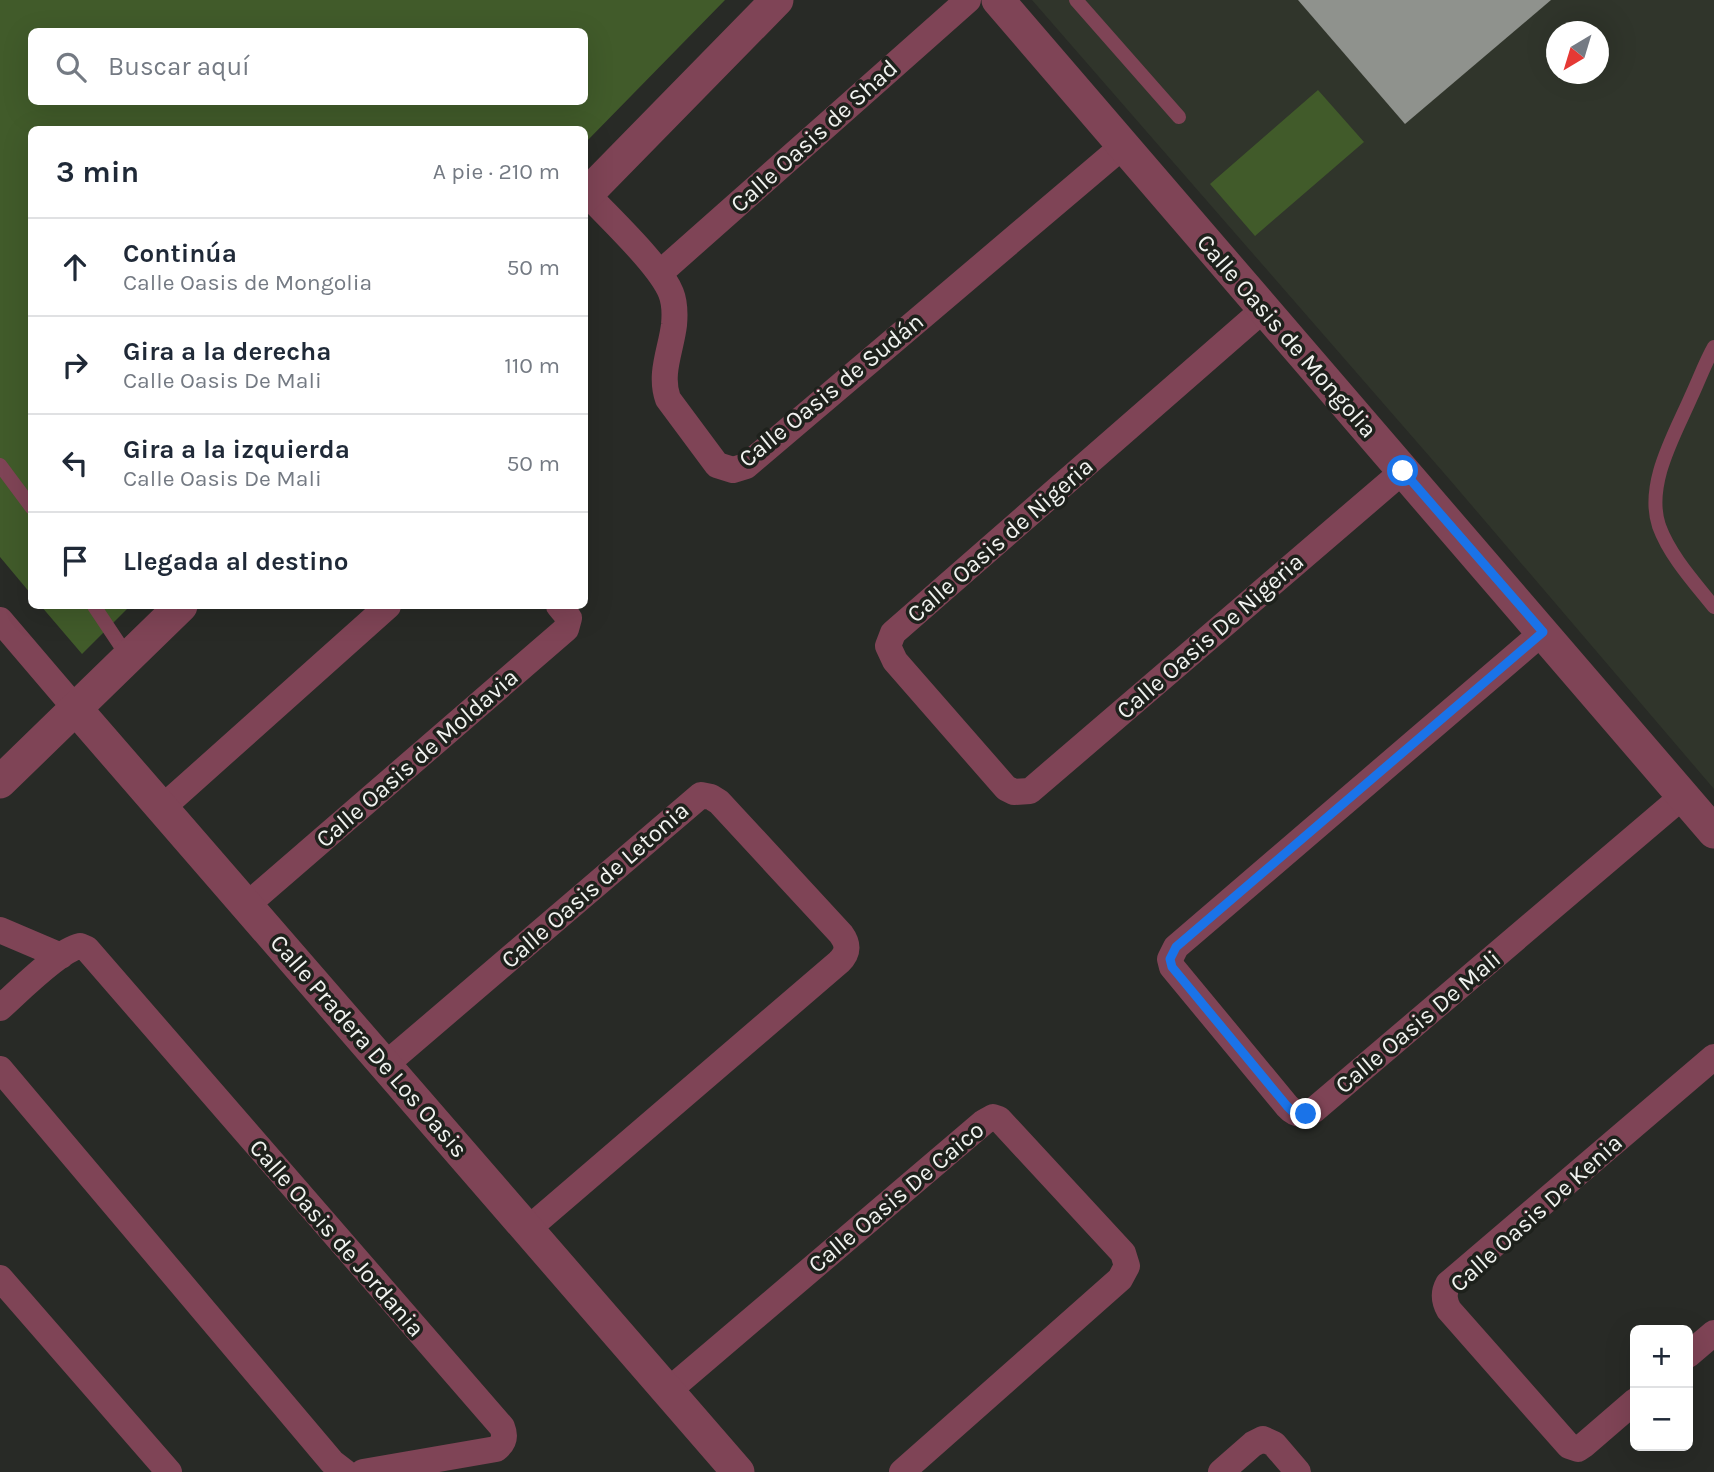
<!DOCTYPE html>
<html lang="es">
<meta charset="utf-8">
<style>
:root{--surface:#fff;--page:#f2f2f3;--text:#1f2937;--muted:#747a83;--line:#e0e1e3}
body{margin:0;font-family:Karla,sans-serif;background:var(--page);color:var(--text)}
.controls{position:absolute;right:21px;bottom:21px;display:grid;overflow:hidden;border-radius:10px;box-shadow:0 7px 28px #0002}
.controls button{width:63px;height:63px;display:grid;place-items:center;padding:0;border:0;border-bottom:2px solid var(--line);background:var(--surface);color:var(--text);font:35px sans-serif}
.compass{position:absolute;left:1546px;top:21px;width:63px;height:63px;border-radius:50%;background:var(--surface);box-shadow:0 7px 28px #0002;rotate:218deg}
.stop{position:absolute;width:21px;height:21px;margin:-16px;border:5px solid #1a73e8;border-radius:50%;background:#fff}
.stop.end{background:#1a73e8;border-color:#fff;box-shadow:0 2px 7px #0008}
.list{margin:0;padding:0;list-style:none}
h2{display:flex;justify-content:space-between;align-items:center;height:91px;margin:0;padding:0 28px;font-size:30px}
h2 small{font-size:23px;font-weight:400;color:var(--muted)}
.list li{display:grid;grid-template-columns:46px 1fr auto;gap:21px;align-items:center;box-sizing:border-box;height:98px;padding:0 28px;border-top:2px solid var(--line)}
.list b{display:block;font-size:26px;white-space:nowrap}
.list p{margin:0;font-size:23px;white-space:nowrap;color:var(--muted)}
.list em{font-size:23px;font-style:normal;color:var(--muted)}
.icon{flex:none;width:38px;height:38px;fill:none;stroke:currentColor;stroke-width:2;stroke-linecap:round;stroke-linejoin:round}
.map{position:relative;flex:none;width:1714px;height:1472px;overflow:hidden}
.search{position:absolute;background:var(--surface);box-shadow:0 7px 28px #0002;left:28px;top:28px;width:560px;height:77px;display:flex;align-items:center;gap:18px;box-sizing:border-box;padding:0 24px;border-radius:10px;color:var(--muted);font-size:26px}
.panel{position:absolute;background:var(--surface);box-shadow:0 7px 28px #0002;left:28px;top:126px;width:560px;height:483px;border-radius:10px}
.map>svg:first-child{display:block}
</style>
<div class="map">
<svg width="1714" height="1472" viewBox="0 0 1714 1472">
<rect width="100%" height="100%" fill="#282a26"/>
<path fill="#30352b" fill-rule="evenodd" d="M1032,0H1714V789L1450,480ZM1556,32H1598V74H1556Z"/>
<path fill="#415b2a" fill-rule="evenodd" d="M0,0H725L585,143L584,130H32L31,594L0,557ZM32,32H584V102H32Z
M1318,90L1364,142L1255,236L1210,184Z
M41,606H130L82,654Z"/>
<path fill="#8f928d" d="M1298,0H1551L1405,124Z"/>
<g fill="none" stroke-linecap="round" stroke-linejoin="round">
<path stroke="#7f4456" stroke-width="14" d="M1076,0L1179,117
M1714,347C1705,363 1699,380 1691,397C1675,434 1645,484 1659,526C1670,556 1694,582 1714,607
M0,465L32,508
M94,606L128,657"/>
<path stroke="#7f4456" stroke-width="26" d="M587,194C609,218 660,265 671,293C675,303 675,314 674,325C671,350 659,374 668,399L717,465L733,470L746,466L1123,146
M660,273L968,0
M1264,309L893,633L888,646L895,661L1006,788L1014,792L1030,791L1403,471
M0,620L76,709
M1543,632L1176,947L1170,959L1172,967L1287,1106C1295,1115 1303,1116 1314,1110L1683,796
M162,808L388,606
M247,905L566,629L569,618L559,606
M0,930L61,956
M0,1008C17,993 59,950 80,946L87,949L502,1427C506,1437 504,1443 496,1449L363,1472
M385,1065L701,795L711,797L719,802L841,934C849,945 848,953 839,962L528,1229
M0,1069L332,1462L345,1472
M0,1278L169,1472
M1688,1355L1714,1333
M668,1391L984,1122L993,1117L999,1119L1123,1253L1127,1266L1120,1279L902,1472
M1635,1401L1584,1445L1578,1449L1569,1446L1449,1310C1444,1301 1443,1293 1448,1284L1714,1057
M1221,1472L1253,1444L1263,1439L1274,1444L1298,1472"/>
<path stroke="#7f4456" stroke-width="33" d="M998,0L1714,832
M584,197L777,0
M76,709L738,1472
M0,782L181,606"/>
</g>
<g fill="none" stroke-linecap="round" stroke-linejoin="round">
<path stroke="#1a73e8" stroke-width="9" d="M1306,1114L1292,1111L1287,1106L1172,967L1170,959L1176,947L1543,632L1403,471"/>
</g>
<g text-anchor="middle" stroke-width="7" stroke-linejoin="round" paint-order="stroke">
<g font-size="24" fill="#f1f3f0" stroke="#1e211c">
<text transform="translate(814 136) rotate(-42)" y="8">Calle Oasis de Shad</text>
<text transform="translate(1287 336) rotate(49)" y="8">Calle Oasis de Mongolia</text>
<text transform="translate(831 390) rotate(-39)" y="8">Calle Oasis de Sudán</text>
<text transform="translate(1000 540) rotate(-41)" y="8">Calle Oasis de Nigeria</text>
<text transform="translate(1210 636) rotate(-41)" y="8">Calle Oasis De Nigeria</text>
<text transform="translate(417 758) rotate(-41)" y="8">Calle Oasis de Moldavia</text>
<text transform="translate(595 885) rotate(-41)" y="8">Calle Oasis de Letonia</text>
<text transform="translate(1418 1022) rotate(-40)" y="8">Calle Oasis De Mali</text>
<text transform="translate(369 1046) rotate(49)" y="8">Calle Pradera De Los Oasis</text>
<text transform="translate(896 1197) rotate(-40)" y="8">Calle Oasis De Caico</text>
<text transform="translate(1536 1213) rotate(-42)" y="8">Calle Oasis De Kenia</text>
<text transform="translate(337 1238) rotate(49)" y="8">Calle Oasis de Jordania</text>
</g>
</g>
</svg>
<div class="controls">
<button>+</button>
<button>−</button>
</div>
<svg class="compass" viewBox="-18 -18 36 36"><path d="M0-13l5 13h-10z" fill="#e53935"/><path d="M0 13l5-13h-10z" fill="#747a83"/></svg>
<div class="stop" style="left:1403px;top:471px"></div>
<div class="stop end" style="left:1306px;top:1114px"></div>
<div class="search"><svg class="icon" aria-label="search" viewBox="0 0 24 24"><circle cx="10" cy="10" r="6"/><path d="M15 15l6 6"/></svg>Buscar aquí</div>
<section class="panel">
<h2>3 min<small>A pie · 210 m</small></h2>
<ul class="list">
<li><svg class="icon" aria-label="ahead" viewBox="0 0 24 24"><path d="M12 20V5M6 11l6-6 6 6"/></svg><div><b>Continúa</b><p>Calle Oasis de Mongolia</p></div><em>50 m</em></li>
<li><svg class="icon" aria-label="right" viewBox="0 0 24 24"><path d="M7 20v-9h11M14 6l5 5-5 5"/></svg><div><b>Gira a la derecha</b><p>Calle Oasis De Mali</p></div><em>110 m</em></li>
<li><svg class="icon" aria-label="left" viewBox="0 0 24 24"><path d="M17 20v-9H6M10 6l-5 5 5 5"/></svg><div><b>Gira a la izquierda</b><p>Calle Oasis De Mali</p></div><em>50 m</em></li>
<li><svg class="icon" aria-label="arrive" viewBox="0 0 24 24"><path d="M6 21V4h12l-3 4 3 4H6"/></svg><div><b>Llegada al destino</b></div></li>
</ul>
</section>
</div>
